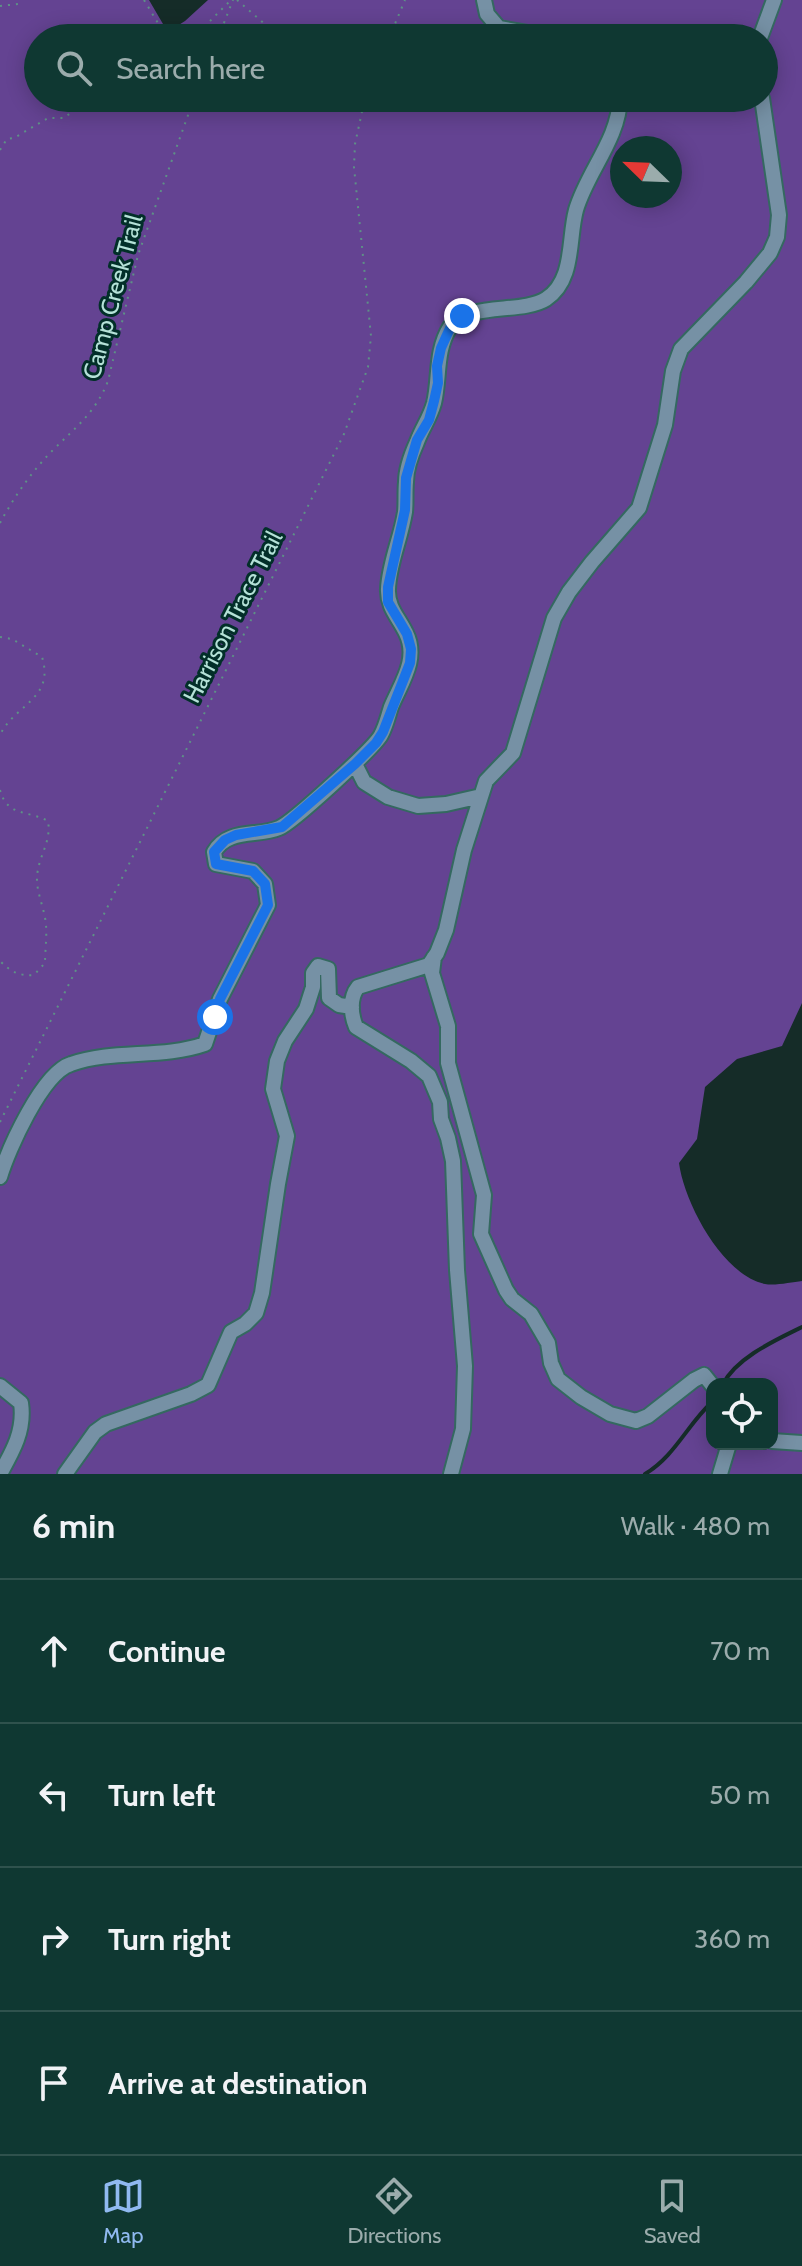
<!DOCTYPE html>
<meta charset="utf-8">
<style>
:root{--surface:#0f3832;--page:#1d433e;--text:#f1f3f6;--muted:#9bacac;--line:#2f524d;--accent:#90b9f0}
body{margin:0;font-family:Cabin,sans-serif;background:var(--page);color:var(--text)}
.controls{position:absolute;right:24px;bottom:24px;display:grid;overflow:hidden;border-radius:16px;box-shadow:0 4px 20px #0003}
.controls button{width:72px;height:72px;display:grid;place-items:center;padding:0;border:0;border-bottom:2px solid var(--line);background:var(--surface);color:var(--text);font:40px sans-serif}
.compass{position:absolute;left:610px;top:136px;width:72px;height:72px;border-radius:50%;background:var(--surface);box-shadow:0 4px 20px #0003;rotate:293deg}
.stop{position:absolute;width:24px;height:24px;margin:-18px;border:6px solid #1a73e8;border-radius:50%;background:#fff}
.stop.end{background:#1a73e8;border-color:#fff;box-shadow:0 2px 8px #0008}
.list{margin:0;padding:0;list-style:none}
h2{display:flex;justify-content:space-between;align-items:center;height:104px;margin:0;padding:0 32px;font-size:34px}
h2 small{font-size:26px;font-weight:400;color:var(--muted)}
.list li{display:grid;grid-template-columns:52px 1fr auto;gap:24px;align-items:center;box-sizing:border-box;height:144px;padding:0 32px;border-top:2px solid var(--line)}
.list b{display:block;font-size:30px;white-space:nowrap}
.list em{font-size:26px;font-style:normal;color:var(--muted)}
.icon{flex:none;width:44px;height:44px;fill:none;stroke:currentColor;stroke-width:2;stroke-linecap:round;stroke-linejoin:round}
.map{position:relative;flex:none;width:802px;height:1474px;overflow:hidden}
.search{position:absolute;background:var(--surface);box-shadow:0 4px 20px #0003;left:24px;right:24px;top:24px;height:88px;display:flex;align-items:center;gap:20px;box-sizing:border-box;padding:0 28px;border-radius:44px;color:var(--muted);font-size:30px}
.sheet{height:680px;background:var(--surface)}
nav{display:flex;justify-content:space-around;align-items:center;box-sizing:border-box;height:112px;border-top:2px solid var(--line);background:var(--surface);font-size:22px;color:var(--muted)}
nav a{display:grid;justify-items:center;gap:4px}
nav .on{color:var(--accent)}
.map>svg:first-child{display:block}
</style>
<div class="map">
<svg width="802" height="1474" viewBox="0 0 802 1474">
<rect width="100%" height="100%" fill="#144b42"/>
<path fill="#644392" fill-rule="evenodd" d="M0,0H802V1474H0ZM38,38H764V98H38ZM622,148H670V196H622ZM712,1384H772V1444H712Z"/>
<path fill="#152c28" d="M149,0H208L185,21L174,28L163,24Z
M802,1003V1281C792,1282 775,1286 765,1284C722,1275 684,1202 679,1163L697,1139L705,1087L737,1059L782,1046Z"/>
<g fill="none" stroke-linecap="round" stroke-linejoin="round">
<path stroke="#152c28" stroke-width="4" d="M723,1384C737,1357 776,1340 802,1327
M645,1474C675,1456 687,1425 712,1402"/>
<g stroke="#346960" stroke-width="18">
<path id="minor" d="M484,0L487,14L499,28L557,38
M760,38L774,0
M355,764L364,782L388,797L418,806L446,804L481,796
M434,957L432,973L448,1026V1063L484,1195L481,1234L506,1290L512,1299L531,1314L548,1343L551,1363L558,1379L581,1397L610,1414L636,1421L648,1416L694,1380L704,1375L712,1385
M0,1177C8,1150 42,1073 71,1064C113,1049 162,1059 205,1044L220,999L268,905L265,884L253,871L216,864L214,852C228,828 257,837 279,828C292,823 374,748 381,735C386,726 388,716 391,707C401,683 419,659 406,633C399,618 387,607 388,589C389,563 401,538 405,512C406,503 405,492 406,482C406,470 412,453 417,442C422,428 430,418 434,403C440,378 435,351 450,327C467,302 522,314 546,299C575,280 568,239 576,210C587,172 619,139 620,98
M0,1386L21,1403C25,1430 13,1451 0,1474
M772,1441L802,1443
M65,1474L95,1432L106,1424L191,1394L208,1385L231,1332L245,1324L256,1313L262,1293L278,1184L287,1136L273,1089L277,1061L285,1041L306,1009L313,987V973L318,966L328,969L329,998L339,1005L352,1007
M451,1474L463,1429L465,1366L457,1270L453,1161L448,1138L441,1119L440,1102L429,1076L411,1061L356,1027C351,1015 349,998 358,987L429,965L437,953L446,930L464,850L486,781L513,753L554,618L569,592L592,562L639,508L665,425L673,371L681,349L746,282L770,253L777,237L779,215L762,98
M720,1474L729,1444"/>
</g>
<path stroke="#5e9087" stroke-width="2" stroke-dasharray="2 6" stroke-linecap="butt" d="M144,0L167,38
M237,0L281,38
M0,6L18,4L19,0
M193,38L231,0
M218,38L233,0
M389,38L405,0
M353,98L361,105
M0,150L7,139L14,138L48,118H64L81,105L110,103L118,98
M0,523C14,497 32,471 53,450C75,428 96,412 108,381L138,255L192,104L190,98
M0,637L12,639L42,657C55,699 15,704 0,735
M0,790C7,817 28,810 48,821C52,844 36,858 37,882C38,896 45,911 46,925C47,938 45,951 45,963L34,975C19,976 11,972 0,961
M0,1122L344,434L368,367L371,336L354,167L355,144L365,98"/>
<use href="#minor" stroke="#7691a5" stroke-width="14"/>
</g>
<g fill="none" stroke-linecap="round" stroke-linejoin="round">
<path stroke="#1a73e8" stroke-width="10" d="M215,1017L220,999L268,905L265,884L253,871L216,864L214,852L225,840L236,835L282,827L355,764L376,743L383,732L410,663L411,649L407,634L388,602V587L405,510L406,478L417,440L429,420L434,401L438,383L437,366L441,348L451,326L462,316"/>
</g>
<g text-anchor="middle" stroke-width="6" stroke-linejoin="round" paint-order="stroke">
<g font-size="24" fill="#b5e2d8" stroke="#022f29">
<text transform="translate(113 297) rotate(-75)" y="8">Camp Creek Trail</text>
<text transform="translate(233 617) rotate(-63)" y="8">Harrison Trace Trail</text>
</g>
</g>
</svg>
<div class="controls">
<button><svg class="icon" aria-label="locate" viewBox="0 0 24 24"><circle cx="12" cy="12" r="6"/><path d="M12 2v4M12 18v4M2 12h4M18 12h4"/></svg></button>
</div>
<svg class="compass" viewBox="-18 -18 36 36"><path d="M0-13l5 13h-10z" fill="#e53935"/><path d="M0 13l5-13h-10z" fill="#9bacac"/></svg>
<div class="stop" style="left:215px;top:1017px"></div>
<div class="stop end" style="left:462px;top:316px"></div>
<div class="search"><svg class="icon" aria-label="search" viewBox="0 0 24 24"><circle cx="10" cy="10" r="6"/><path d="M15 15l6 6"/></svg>Search here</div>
</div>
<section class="sheet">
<h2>6 min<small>Walk · 480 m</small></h2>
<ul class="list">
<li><svg class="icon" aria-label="ahead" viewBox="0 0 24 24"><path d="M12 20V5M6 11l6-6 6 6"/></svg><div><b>Continue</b></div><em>70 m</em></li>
<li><svg class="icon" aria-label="left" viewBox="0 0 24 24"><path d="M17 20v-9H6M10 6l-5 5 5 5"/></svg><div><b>Turn left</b></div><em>50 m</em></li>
<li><svg class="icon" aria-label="right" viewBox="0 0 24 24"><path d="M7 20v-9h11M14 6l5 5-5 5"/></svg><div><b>Turn right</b></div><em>360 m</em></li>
<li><svg class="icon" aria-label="arrive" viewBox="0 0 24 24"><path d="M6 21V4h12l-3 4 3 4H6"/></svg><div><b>Arrive at destination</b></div></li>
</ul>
</section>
<nav>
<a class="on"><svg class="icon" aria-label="map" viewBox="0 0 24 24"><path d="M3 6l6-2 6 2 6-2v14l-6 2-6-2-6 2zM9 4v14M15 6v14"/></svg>Map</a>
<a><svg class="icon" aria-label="directions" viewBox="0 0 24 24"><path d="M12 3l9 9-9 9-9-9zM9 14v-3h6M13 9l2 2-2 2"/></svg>Directions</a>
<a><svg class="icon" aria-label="saved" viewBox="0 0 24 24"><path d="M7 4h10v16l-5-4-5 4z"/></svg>Saved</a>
</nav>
